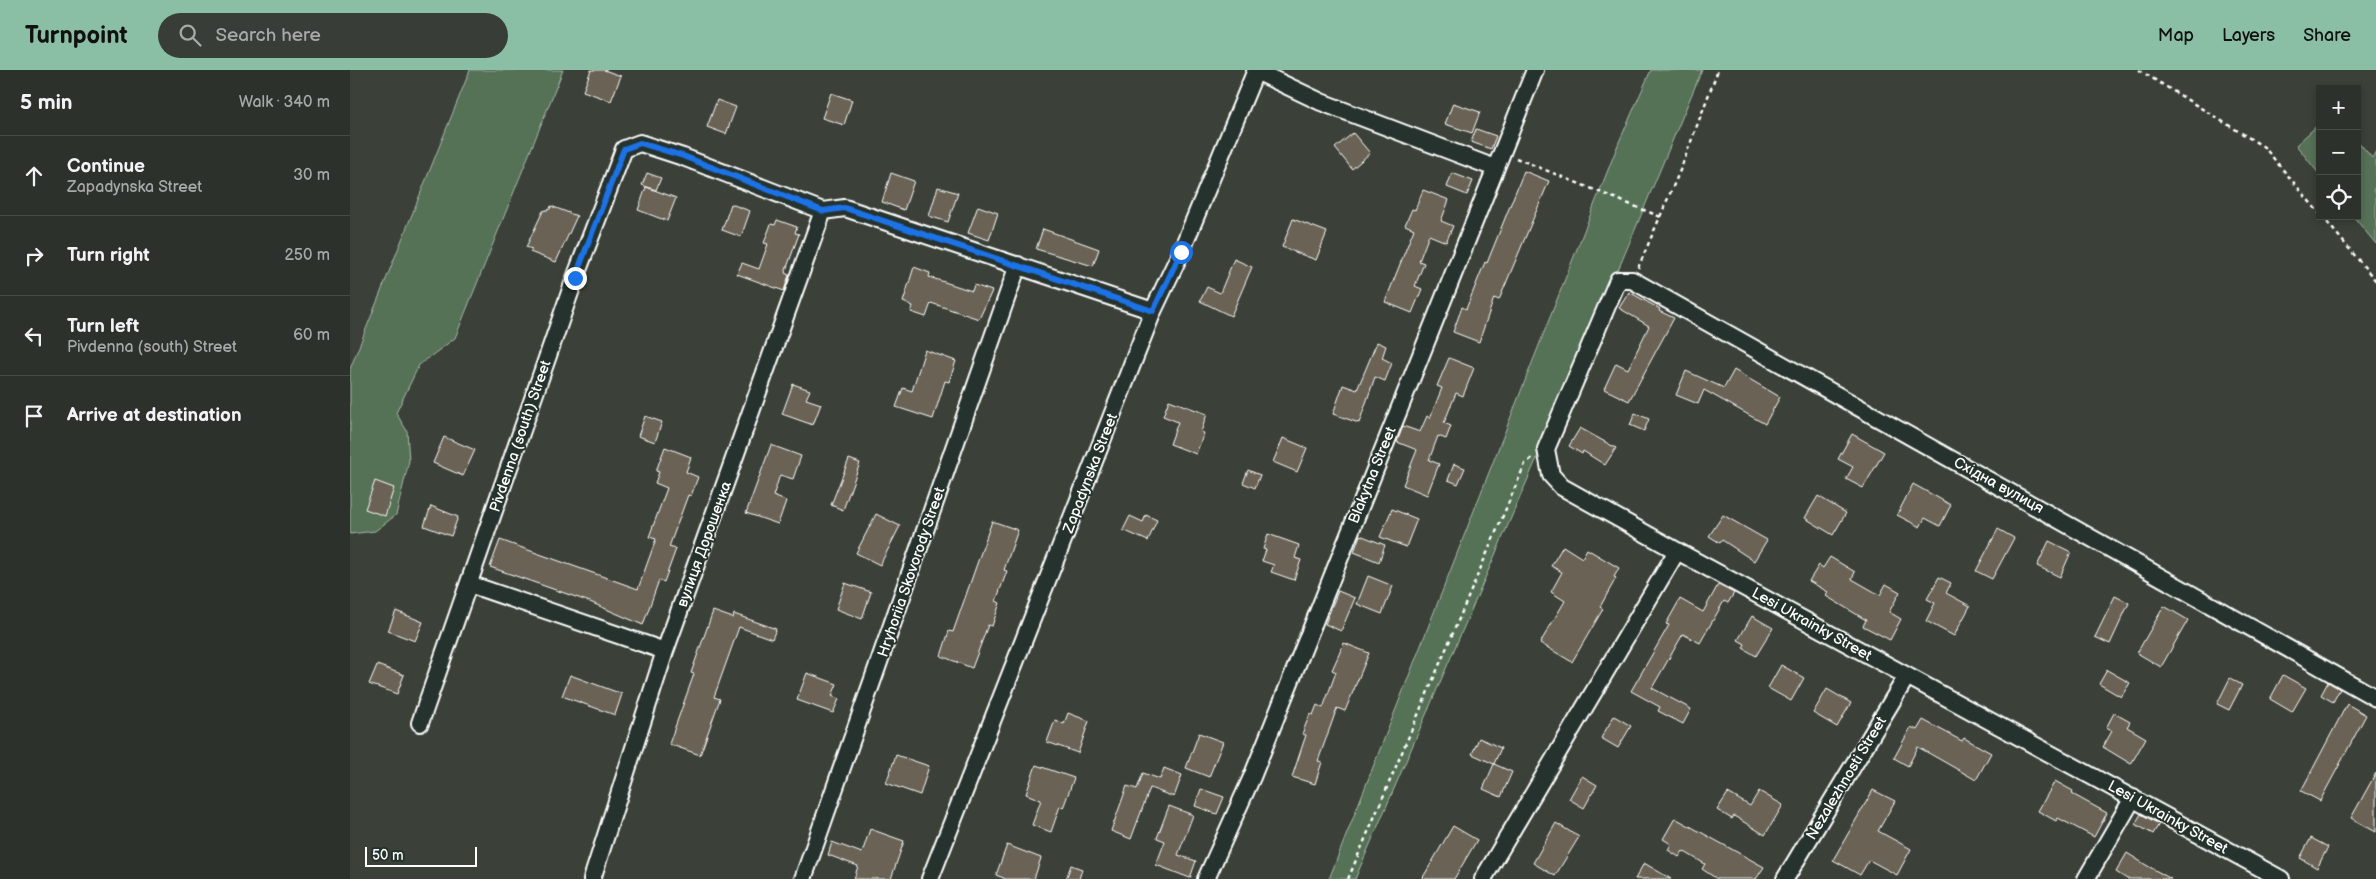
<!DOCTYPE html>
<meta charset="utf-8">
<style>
:root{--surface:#2c312b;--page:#383d37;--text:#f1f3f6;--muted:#a6a9a9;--line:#484c47;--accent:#8abfa5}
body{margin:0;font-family:"Balsamiq Sans",sans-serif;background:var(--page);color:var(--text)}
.controls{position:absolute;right:15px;top:15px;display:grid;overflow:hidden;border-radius:0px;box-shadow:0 2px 8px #0003}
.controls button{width:45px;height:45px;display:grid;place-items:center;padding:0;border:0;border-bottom:1px solid var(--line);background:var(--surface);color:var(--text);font:25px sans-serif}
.scale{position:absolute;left:15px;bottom:12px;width:112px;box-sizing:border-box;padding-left:5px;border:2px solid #fff;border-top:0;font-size:14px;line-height:18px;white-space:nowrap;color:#fff;-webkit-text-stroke:4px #26332d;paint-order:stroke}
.stop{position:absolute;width:15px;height:15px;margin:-11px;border:4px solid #1a73e8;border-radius:50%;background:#fff}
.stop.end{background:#1a73e8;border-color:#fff;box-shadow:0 1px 5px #0008}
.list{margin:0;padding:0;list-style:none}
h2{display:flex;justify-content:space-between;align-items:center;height:65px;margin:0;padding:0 20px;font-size:21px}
h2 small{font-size:16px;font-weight:400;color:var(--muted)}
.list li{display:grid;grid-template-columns:32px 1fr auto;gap:15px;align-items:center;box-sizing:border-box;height:80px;padding:0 20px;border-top:1px solid var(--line)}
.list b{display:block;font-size:19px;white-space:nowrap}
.list p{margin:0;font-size:16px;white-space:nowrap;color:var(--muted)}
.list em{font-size:16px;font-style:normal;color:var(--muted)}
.icon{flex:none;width:28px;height:28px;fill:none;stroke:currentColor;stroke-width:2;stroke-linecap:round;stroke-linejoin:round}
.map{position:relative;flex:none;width:2026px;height:809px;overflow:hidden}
header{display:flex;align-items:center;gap:30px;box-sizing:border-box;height:70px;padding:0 25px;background:var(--accent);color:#111}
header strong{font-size:24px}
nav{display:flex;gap:28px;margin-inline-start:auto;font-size:18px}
.search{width:350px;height:45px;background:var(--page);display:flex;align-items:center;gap:12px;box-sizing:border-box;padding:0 18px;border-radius:28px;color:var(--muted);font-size:19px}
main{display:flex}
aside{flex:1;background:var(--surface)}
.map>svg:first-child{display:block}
</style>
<header>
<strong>Turnpoint</strong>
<div class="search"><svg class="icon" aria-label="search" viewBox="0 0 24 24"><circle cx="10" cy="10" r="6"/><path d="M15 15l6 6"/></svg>Search here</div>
<nav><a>Map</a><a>Layers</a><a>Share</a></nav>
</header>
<main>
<aside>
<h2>5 min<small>Walk · 340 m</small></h2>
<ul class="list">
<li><svg class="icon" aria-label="ahead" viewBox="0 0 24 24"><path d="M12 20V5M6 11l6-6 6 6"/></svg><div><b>Continue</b><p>Zapadynska Street</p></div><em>30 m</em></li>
<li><svg class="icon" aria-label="right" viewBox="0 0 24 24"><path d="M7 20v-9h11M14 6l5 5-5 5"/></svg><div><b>Turn right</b></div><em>250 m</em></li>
<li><svg class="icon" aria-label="left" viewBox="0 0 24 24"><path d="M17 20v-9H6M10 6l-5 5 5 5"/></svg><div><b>Turn left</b><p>Pivdenna (south) Street</p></div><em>60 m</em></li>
<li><svg class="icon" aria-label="arrive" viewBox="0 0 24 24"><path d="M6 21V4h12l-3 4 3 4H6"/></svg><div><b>Arrive at destination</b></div></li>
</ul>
</aside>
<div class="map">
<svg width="2026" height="809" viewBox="0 0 2026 809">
<rect width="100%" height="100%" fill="#3b4139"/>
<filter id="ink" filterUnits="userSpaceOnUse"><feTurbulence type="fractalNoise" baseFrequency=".02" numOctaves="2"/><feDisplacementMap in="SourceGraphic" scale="10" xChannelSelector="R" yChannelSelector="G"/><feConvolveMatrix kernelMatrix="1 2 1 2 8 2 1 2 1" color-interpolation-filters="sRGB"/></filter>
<g filter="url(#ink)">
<path fill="#557157" stroke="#aab8ab" d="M120,0H213L105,268L69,295L46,343L57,361L59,391L46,445L25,461L0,464V299Z
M1301,0H1352L1263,212L1005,809H979L1269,72Z
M1970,53V105L1946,75Z
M2007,70L2022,88L2026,81V116L2023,120L2026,124V174L2003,146H2007Z"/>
<path fill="#6b6354" stroke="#fff" d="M241,0H254L271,6L261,31L233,21Z
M481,23L502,30L494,55L472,48Z
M367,30L386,37L376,64L357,57Z
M1103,33L1130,42L1122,63L1095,54Z
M1126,59L1146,66L1141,79L1121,72Z
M1003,63L1020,83L1002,99L985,78Z
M1174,101L1199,111L1149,230L1144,228L1129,272L1103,262L1112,237L1116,239L1135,192L1137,193Z
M297,103L311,108L306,120L292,115Z
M541,103L564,111L554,140L532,132Z
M1102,103L1123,111L1117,125L1097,117Z
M296,117L326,128L317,151L288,140Z
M588,117L608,123L598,152L579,146Z
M1073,120L1099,130L1091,151L1103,156L1096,172L1079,165L1069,191L1074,193L1065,216L1072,219L1062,243L1035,232L1064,159L1055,155L1062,139L1065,140Z
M381,134L400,141L391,167L372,160Z
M201,136L227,146L206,192L180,182L182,179L176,177L193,141L200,139Z
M628,136L648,143L639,170L618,163Z
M943,149L977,162L966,190L932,177Z
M427,150L447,157L445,163L449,164L435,203L439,205L434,221L387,204L392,193L409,199L418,174L414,173L421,154L425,155Z
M693,159L749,179L743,196L686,179Z
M884,189L902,197L881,246L850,231L857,217L870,223Z
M564,197L580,203L579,207L622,221L624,215L642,221L629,249L581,233L576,247L561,242L563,236L553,232Z
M1279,222L1310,239L1309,241L1324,248L1279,331L1254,319L1266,293L1278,299L1299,256L1269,238Z
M1027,272L1036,276L1032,288L1042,293L1035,311L1025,307L1009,353L983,344L993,315L1007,320Z
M575,280L606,291L599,312L595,311L583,349L546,337L553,318L562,321Z
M1099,288L1124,298L1113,326L1106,323L1094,353L1101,356L1096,369L1088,366L1079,390L1089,394L1077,425L1053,415L1067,380L1047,372L1053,356L1070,362L1077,346L1080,348L1092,318L1087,316Z
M1384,300L1430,327L1415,354L1354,320L1348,334L1326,325L1336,301L1374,318Z
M443,314L460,320L456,329L471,334L463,355L432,344Z
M819,330L857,344L851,362L854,363L846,384L820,374L828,352L813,346Z
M1285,343L1299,349L1294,361L1280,355Z
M295,346L312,352L305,372L288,366Z
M1230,358L1266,378L1255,395L1233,381L1232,384L1219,376Z
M1502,364L1534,382L1513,418L1496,409L1503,397L1488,389Z
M94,367L125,380L113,406L83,393Z
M933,368L957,378L947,402L923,392Z
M421,375L451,386L443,409L430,405L423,426L436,431L428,454L396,443Z
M315,377L341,387L336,402L348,407L341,426L338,425L319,477L326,479L314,512L309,510L293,555L240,532L140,497L150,470L288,519L306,469L299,467L317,418L305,413L309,402L306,401Z
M499,389L510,393L493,440L481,435Z
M1104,394L1115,398L1108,414L1098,410Z
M898,400L910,405L905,418L893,413Z
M25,411L44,418L35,446L15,439Z
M1563,414L1601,435L1590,456L1575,448L1570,457L1547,445Z
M1468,426L1496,443L1483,465L1455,448Z
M81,436L108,447L101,466L74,456Z
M1042,439L1067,449L1056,477L1030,467Z
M526,444L550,456L530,495L506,483Z
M796,445L807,450L798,471L773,460L780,446L793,452Z
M1373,445L1417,470L1404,491L1372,470L1370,473L1359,466Z
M642,451L668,460L654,500L657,501L646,531L650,533L642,556L638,555L622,598L591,586L599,561L603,562Z
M1648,459L1664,468L1642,509L1626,501Z
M918,464L949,475L945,488L951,490L944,510L921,502L924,495L912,491L916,480L913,479Z
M1010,465L1035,475L1029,492L1004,482Z
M1699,471L1721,482L1710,507L1687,496Z
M1213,476L1232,488L1237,479L1269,498L1264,507L1266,508L1250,537L1253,539L1222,592L1190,573L1215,531L1201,522L1212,502L1201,496Z
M1480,487L1505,502L1502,509L1530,525L1536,514L1550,522L1539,542L1551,549L1540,570L1513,556L1516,550L1476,526L1478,522L1459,511L1469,495L1473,498Z
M1018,506L1043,516L1032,544L1007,534Z
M1589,507L1601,513L1596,523L1620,536L1604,566L1576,551L1585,533L1577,529Z
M495,513L521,522L512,549L486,539Z
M1368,515L1384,523L1378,533L1374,531L1350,573L1333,564L1302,618L1341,639L1333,654L1308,641L1310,637L1281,621L1319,555L1316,554L1330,529L1353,542Z
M988,521L1005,528L991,561L975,554Z
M1765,526L1779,533L1760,574L1745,567Z
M1814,536L1838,550L1811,597L1787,583Z
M46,541L73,552L65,571L38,561Z
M363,541L383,548L384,544L426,559L422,569L389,557L364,627L370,629L350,685L319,674L344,604L341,603Z
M1402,546L1423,558L1406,586L1393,578L1395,574L1388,570Z
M994,573L1019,583L995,641L987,638L968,691L972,692L965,714L942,707L956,665L952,664L960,644L963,645L967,635L973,638L986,602L982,600Z
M27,595L54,605L47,624L19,614Z
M1431,595L1454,608L1441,631L1418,618Z
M1757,600L1780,613L1771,627L1749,614Z
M457,603L487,614L482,626L489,629L483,643L447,630Z
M220,605L272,624L265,645L212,626Z
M1933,605L1956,618L1942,642L1920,629Z
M1880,608L1892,615L1879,640L1867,634Z
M1978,612L1990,619L1983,632L1971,625Z
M1477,619L1501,633L1487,657L1463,643Z
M1997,634L2016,645L1970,731L1951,721Z
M718,643L739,651L728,683L697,672L705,650L714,654Z
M1764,643L1780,652L1777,657L1796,668L1781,694L1753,677L1762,661L1756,658Z
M1264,646L1281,656L1268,678L1251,668Z
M1573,650L1612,671L1614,668L1641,683L1626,710L1568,677L1558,696L1544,688L1561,657L1567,660Z
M849,663L873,672L859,707L836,698Z
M1129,668L1151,678L1144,694L1122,684Z
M546,685L579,696L570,725L536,713Z
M1144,694L1162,702L1151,727L1133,719Z
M686,695L724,708L713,738L710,736L701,762L682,755L691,730L676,724Z
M814,698L832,705L824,727L800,718L781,769L761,761L777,716L787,719L793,703L810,709Z
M2026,703V762L2001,748Z
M1232,706L1247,715L1234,738L1219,729Z
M1705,711L1723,721L1722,724L1757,743L1744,767L1708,748L1706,751L1688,741Z
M851,719L874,727L867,744L845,736Z
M1523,720L1545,731L1528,761L1561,779L1547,805L1519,790L1510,805L1483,790Z
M1409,721L1433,735L1415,765L1384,746L1382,749L1367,740L1378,723L1400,736Z
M819,736L843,745L828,785L846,791L840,808L806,795L815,771L807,768Z
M1791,744L1809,754L1803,764L1785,754Z
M1325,748L1414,797L1406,809H1367L1352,799L1355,794L1333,781L1329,787L1318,780L1321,774L1313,769Z
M1206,753L1229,767L1205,806L1183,793Z
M1103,756L1127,770L1104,809H1072Z
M520,759L554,771L541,809H504L508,796L478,785L482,772L512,783Z
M1961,768L1978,777L1967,798L1950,788Z
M657,775L691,788L684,809H656L646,805Z
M1777,783L1796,795L1821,809H1777L1766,802Z
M1294,793L1321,809H1285Z
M721,795L732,799L729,809H716Z"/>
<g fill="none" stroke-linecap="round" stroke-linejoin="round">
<g stroke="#fff" stroke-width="20">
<path id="minor" d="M906,1L971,32L1145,98
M1327,481L1212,417L1201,405L1196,379L1268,210H1282L2026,628
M119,514L315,581
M70,653L225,208L274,79L290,73L333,87L473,141L495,138L803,241
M242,809L315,581L473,141
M453,809L668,195
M580,809L803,241L831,182L906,0
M856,809L902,707L1185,0
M1133,809L1327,481L1931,809
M1435,809L1557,606
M1736,809L1783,728"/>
</g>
<path stroke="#fff" stroke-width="2.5" stroke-dasharray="4 4" stroke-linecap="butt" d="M1789,0L1914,77L1970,144
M1166,88L1311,147
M1972,146L2026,211
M1288,198L1331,98L1368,0
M998,809L1175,394L1182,388"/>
<use href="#minor" stroke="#26332d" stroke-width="16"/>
</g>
</g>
<g fill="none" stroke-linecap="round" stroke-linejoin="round" filter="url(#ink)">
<path stroke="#1a73e8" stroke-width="6" d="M225,208L274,79L290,73L333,86L473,141L495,138L803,241L831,182"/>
</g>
<g text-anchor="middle" stroke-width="4" stroke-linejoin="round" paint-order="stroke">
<g font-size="15" fill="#fff" stroke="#26332d">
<text transform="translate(170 366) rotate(-71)" y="5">Pivdenna (south) Street</text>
<text transform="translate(740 403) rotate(-69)" y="5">Zapadynska Street</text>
<text transform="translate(1022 405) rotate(-68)" y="5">Blakytna Street</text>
<text transform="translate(1649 415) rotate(29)" y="5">Східна вулиця</text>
<text transform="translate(354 474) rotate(-70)" y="5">вулиця Дорошенка</text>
<text transform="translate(561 502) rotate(-71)" y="5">Hryhoriia Skovorody Street</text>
<text transform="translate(1462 554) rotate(29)" y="5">Lesi Ukrainky Street</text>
<text transform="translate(1496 708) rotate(-59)" y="5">Nezalezhnosti Street</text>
<text transform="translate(1818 747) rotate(29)" y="5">Lesi Ukrainky Street</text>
</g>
</g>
</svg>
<div class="controls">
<button>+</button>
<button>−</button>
<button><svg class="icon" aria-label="locate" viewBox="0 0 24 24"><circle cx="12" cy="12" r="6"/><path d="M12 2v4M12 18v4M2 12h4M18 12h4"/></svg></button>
</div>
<div class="scale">50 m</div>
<div class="stop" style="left:831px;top:182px"></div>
<div class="stop end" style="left:225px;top:208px"></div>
</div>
</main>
